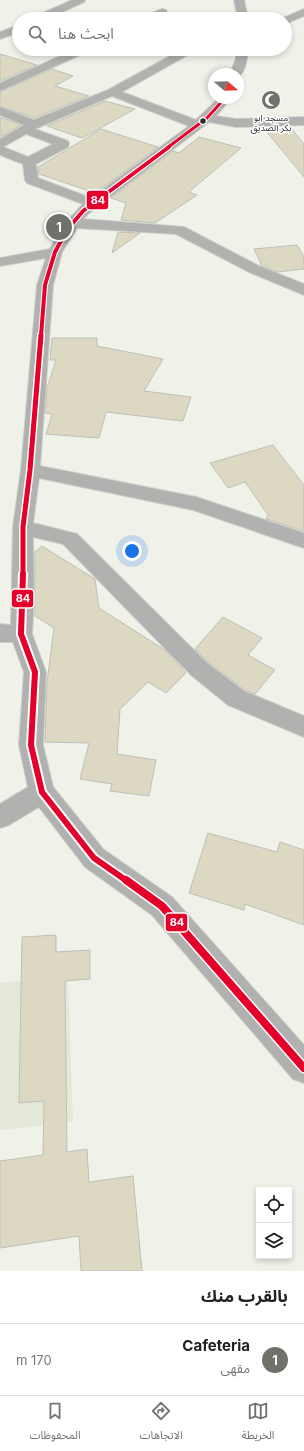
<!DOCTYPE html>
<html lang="ar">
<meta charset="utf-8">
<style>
:root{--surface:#fff;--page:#f6f6f6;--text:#222;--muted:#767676;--line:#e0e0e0;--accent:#70716b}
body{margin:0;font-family:Inter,"Noto Sans Arabic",sans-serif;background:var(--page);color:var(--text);direction:rtl}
.controls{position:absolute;right:12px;bottom:12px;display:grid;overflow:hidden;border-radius:0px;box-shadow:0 2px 6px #0003}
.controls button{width:36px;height:36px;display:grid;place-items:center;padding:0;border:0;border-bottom:1px solid var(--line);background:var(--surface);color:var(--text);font:20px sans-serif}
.compass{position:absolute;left:208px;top:68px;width:36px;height:36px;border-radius:50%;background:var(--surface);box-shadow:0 2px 6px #0003;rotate:109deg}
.you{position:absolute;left:132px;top:551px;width:14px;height:14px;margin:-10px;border:3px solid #fff;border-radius:50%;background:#1a73e8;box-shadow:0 0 0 6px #1a73e833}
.badge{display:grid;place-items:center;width:26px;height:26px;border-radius:50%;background:var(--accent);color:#fff;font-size:13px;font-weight:700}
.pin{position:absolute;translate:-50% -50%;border:2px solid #fff;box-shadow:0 1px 4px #0006}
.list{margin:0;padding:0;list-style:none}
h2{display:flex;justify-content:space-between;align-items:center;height:52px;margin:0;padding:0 16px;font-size:17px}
h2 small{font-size:13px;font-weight:400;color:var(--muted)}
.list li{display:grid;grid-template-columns:26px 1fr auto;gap:12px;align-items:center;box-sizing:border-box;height:72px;padding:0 16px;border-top:1px solid var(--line)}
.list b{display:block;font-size:15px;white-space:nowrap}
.list p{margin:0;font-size:13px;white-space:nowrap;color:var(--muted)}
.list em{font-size:13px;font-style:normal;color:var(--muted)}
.icon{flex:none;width:22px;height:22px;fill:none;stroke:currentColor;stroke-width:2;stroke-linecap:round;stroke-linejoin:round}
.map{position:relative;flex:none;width:304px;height:1271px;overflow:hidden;direction:ltr}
.search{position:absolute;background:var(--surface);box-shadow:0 2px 6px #0003;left:12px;right:12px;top:12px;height:44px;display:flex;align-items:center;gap:10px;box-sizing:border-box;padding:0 14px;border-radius:22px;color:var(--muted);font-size:15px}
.sheet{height:124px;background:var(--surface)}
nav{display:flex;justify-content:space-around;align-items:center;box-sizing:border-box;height:56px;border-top:1px solid var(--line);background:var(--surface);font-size:11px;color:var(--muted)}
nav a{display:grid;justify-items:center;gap:2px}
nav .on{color:var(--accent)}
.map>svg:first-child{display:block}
</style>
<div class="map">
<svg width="304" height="1271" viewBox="0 0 304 1271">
<rect width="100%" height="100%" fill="#f0f2ea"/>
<path fill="#e4e8d9" d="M68,976L73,1122L0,1130V983Z"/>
<path fill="#dcd8c2" stroke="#bebfb9" d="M0,54L37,65L0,81Z
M52,69L73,76L55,86L89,96L34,118L0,106V92Z
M105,101L135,109L82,138L47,126Z
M0,117L21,125L0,137Z
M291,128L304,144V177L266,131Z
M101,129L158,147L95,193L39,174L38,167Z
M199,137L241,148L189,192L197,195L155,223L121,220L126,203L111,198L173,151L179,153Z
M118,232L140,233L112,253Z
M297,245L304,257V269L278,272L262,266L254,249Z
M52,338H97V346L163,359L144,391L191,397L183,421L106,412L99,438L46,434L52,414L45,413L47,388L56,360H50Z
M273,445L304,485V531L266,519L268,515L245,482L228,488L210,463Z
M42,546L95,579L99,608L165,650L186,673L166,693L148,682L120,709L117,754L156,760L149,796L110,791L112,784L80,779L89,743L45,742L47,682L54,628L35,616V552Z
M223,617L262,638L248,655L275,670L255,694L245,690L208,662L195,649Z
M208,833L277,852L280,842L304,850V925L245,904L244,910L189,893Z
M56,935V952L90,950V979L65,981L67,1152L87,1149L89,1182L133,1176L142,1271H81L79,1236L0,1248V1161L43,1155L44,1101L19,1103L22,937Z"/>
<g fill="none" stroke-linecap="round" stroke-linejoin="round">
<g stroke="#cccec8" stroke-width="2">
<path id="minor" d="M72,0H85L84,2L47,19H33L34,17Z
M162,9L166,10L167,12C160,20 151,19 142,19L143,17Z
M19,25V32L0,39V32Z
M76,49H90L89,51L0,91V83Z
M183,49H196L195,51L122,92L196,120L219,98H231L216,116L236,119L304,117V125L236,127L209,122L88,214L83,219L184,227L259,266L304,284V295L249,272L176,234L77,228L62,252L53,285L40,466L196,497L304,533V548L193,510L39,478L33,523L77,534L207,663L244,691L304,716V737L228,705L191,675L63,544L33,537L34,597L32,634L46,672L43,745L53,787L103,849L172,897L304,1045V1083L293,1079L152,915L85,867L39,807L9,825L0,828V804L28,787L19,745L24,672L13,642H0V624L11,625L13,527L21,470L37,285L46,258L0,266V258L50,249L62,227L83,204L27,183L25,180L23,164L0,155V139L24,125L0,115V107L34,120L108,90ZM112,96L189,126L91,198L38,178L36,164L68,147L69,144L68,141L35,129ZM26,134L53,144L28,157L3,147Z
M238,49H248C247,58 246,72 238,77V74H230L235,61Z"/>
</g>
<g stroke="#cccec8" stroke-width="2">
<path id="tertiary" d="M234,0H244L248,19H238Z
M304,9V16L285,24V19H281Z"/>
</g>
<use href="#minor" fill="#b1b2b0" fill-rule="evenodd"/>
<use href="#tertiary" fill="#b1b2b0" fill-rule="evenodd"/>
<g stroke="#fff" stroke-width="4.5">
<path id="bus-1-far4" d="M167,148L207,118L225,98"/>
</g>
<g stroke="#fff" stroke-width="6">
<path id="bus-1-far3" d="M41,336L45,285L55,252L67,230L83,211L169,147"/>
</g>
<g stroke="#fff" stroke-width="8">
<path id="bus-1-far2" d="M23,575V527L30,470L41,335"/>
</g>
<g stroke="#fff" stroke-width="10">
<path id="bus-1-far1" d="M23,574L21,634L35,672L31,745L42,792L94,858L127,881"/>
</g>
<g stroke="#fff" stroke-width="11">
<path id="bus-1" d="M126,880L162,906L304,1068"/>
</g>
<use href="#bus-1-far4" stroke="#e4002b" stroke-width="3"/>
<use href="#bus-1-far3" stroke="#e4002b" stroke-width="4"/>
<use href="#bus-1-far2" stroke="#e4002b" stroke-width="5"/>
<use href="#bus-1-far1" stroke="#e4002b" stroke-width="6"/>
<use href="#bus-1" stroke="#e4002b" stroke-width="8"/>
</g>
<defs>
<g id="mosque-disc" transform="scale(1)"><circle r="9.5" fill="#70716b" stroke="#fff"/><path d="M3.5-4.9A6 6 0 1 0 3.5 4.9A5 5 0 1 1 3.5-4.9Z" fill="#fff"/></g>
</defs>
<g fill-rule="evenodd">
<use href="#mosque-disc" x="271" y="100"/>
</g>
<circle fill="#2b2c27" stroke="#fff" stroke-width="1.5" cx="203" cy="121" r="3.5"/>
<g text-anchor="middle" stroke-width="3" stroke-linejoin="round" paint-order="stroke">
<g font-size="9" fill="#2b2c27" stroke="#fff">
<text x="271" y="121">مسجد ابو<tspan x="271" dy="10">بكر الصديق</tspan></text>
</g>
</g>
<g stroke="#fff" stroke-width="1.5">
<rect x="86" y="190" width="23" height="20" rx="4" fill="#e4002b"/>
<rect x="11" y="589" width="23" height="19" rx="4" fill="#e4002b"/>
<rect x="165" y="913" width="23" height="19" rx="4" fill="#e4002b"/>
</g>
<g font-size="11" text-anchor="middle" font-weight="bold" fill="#fff">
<text x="98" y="204">84</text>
<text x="23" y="602">84</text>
<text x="177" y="926">84</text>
</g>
</svg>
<div class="controls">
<button><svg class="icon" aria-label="locate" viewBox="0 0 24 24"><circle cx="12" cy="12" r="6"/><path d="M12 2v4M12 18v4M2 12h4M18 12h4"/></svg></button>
<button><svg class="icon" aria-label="layers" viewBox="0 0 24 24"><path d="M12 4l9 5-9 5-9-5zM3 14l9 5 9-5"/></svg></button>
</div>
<svg class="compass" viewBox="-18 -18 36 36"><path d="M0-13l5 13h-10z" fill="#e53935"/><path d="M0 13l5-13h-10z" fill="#767676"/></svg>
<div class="you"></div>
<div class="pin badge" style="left:59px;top:227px">1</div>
<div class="search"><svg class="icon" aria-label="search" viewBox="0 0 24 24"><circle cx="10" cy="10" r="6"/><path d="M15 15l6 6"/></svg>ابحث هنا</div>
</div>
<section class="sheet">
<h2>بالقرب منك<small></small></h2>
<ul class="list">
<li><span class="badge">1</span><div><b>Cafeteria</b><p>مقهى</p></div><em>170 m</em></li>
</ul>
</section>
<nav>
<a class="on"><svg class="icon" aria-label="map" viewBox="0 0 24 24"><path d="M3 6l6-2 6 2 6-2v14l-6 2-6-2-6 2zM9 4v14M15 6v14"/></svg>الخريطة</a>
<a><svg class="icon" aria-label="directions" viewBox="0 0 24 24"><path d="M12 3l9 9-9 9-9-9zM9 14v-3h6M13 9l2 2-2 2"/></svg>الاتجاهات</a>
<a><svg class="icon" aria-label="saved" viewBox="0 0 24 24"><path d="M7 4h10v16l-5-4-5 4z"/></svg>المحفوظات</a>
</nav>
